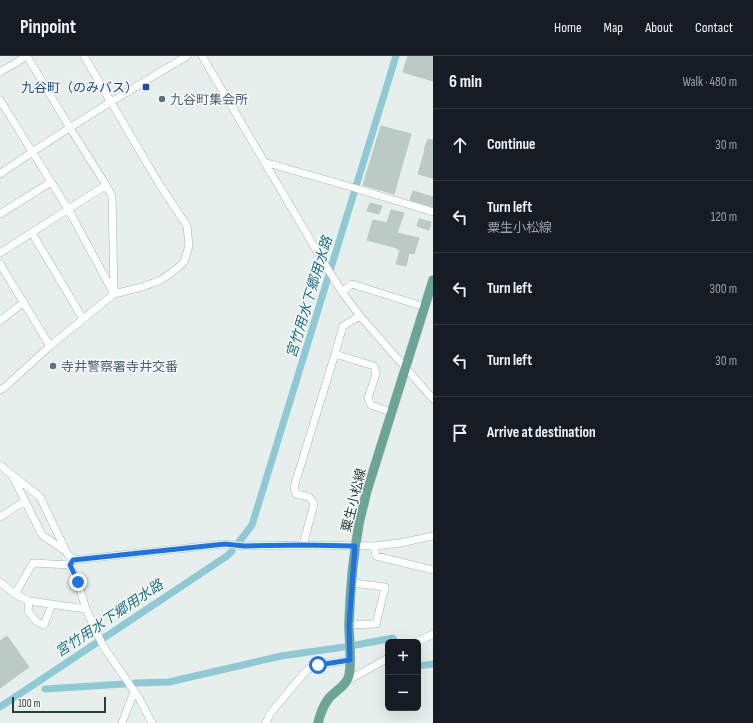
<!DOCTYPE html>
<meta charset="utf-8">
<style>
:root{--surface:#171b24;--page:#242831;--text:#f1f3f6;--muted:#9ea1a6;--line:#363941}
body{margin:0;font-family:"Sofia Sans Condensed","Noto Sans JP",sans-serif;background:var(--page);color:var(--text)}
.controls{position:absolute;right:12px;bottom:12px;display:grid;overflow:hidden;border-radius:6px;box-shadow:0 4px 16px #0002}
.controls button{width:36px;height:36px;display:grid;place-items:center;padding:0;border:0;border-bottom:1px solid var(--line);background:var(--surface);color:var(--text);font:20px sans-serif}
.scale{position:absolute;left:12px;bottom:10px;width:94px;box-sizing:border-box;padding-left:4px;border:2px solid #24423a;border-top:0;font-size:11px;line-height:14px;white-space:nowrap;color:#24423a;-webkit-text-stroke:3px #f7fbf9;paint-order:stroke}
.stop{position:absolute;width:12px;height:12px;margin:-9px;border:3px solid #1a73e8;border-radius:50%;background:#fff}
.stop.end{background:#1a73e8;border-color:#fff;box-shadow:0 1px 4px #0008}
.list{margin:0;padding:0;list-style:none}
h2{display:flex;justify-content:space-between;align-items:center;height:52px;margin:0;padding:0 16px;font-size:17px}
h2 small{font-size:13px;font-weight:400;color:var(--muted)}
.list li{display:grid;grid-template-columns:26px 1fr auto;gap:12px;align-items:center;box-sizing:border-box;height:72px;padding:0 16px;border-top:1px solid var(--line)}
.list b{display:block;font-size:15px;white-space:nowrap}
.list p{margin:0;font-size:13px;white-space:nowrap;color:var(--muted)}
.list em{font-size:13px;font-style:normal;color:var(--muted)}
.icon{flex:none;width:22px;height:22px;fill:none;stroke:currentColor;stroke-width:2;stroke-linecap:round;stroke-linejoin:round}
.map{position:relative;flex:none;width:433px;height:667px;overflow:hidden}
header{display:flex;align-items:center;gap:24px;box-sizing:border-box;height:56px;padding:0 20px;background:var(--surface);border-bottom:1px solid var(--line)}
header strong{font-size:19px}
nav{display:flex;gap:22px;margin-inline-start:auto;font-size:14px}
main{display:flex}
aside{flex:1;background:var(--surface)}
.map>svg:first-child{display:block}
</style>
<header>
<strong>Pinpoint</strong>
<nav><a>Home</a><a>Map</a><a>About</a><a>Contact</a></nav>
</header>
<main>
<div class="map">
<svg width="433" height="667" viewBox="0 0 433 667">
<rect width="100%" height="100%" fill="#e6efeb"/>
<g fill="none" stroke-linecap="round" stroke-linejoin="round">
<path stroke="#8ec9d4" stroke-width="7" d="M239,486L252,469L396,0
M356,589L393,582L395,586
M418,610L433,608
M135,627L169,626L281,600L344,591
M45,633L124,628
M0,651L227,500L232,495"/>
</g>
<path fill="#bbcac4" stroke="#b8c9c2" d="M408,0H433V25L403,16Z
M381,70L411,78L394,138L363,129Z
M428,83L433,84V122L418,118L425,94H424Z
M413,135L433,141V151L410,144Z
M370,147L382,150L379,158L367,155Z
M391,154L404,157L397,177L419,182L414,198L409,197L406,210L396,208L400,194L397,193V192L367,184L373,164L387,167Z
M419,163L431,166L429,174L417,170Z
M7,580L29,611L0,632V585Z"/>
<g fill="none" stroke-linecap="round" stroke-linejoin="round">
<g stroke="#a8b8b2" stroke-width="8">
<path id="minor" d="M27,0L70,72L106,129L112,140L114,238
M202,0L318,197L342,236L360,260L433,343
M0,16L27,0
M0,44L68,153L113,236
M264,106L351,131L433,156
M0,118C60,76 123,38 187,0
M0,158L51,126
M32,177L83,263
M0,197L106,129
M0,208L50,290
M342,236L352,228L425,251
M0,265L24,246
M335,298L374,310L376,318L368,342L371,349L391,356
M0,334L5,331L50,290L114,238L142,231L161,224L175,214L184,206L189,190L187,170L158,126L84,0
M0,409L40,441L67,497L73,504
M13,421L42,479L65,495
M0,461L25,445
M303,489L314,448L309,441L296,438L294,431L335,298L343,270L360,260
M374,490L376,500L433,514
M73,504L225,488L244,490L303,489L374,490L400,487L433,480
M73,504L70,509L78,527L86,553L103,590L139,642L152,667
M0,526L15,538L29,545L86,553
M15,538L33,507L70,509
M29,545L28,555L37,566L44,569L52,548
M349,569L376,568L385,531L352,527
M417,586L433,578
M347,625L388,602
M122,667L134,636
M266,667L270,658L289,635L307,614L318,609L350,604"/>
</g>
<g stroke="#c2cac8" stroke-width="10">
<path id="major" d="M318,667C320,658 323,650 329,642C335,635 346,630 349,620C352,604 349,584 349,568C350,535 353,501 359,468C361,458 364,448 366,438L433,224"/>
</g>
<use href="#minor" stroke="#fff" stroke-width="7"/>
<use href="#major" stroke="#6aa596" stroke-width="9"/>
</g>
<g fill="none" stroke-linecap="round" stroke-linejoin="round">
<path stroke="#1a73e8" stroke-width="5" d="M78,526L70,509L73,504L225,488L244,490L303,489L355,490L349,569L350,604L318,609"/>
</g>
<rect fill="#1a4fb4" stroke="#f7fbf9" stroke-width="1.5" x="142" y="27" width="8" height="8" rx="2"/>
<g fill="#5c6f8a" stroke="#f7fbf9" stroke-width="1.5">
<circle cx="162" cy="43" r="4"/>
<circle cx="53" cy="310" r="4"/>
</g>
<g text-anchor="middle" stroke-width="3" stroke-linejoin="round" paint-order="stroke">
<g font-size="13" fill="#164399" stroke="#f7fbf9" text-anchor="end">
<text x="138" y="36">九谷町（のみバス）</text>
</g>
<g font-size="13" fill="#4e5e75" stroke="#f7fbf9" text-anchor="start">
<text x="170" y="48">九谷町集会所</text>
<text x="61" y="315">寺井警察署寺井交番</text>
</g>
<g font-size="13" fill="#24423a" stroke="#f7fbf9">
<text transform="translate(353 444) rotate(-76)" y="5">粟生小松線</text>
</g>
<g font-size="14" font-style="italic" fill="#1c6f80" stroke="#f7fbf9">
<text transform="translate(309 241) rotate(-73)" y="5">宮竹用水下郷用水路</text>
<text transform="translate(109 562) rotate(-34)" y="5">宮竹用水下郷用水路</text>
</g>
</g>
</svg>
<div class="controls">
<button>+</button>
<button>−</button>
</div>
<div class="scale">100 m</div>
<div class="stop" style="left:318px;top:609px"></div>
<div class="stop end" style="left:78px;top:526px"></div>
</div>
<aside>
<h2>6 min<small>Walk · 480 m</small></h2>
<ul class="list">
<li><svg class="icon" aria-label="ahead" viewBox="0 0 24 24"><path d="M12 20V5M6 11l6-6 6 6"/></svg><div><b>Continue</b></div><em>30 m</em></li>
<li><svg class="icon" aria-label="left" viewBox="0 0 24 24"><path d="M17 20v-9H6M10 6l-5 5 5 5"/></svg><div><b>Turn left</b><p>粟生小松線</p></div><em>120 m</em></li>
<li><svg class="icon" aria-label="left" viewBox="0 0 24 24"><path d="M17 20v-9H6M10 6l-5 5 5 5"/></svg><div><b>Turn left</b></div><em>300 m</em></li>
<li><svg class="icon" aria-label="left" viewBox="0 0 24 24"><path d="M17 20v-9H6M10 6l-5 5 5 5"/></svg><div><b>Turn left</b></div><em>30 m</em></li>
<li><svg class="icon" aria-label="arrive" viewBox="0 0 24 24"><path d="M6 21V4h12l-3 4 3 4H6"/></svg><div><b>Arrive at destination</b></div></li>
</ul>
</aside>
</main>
